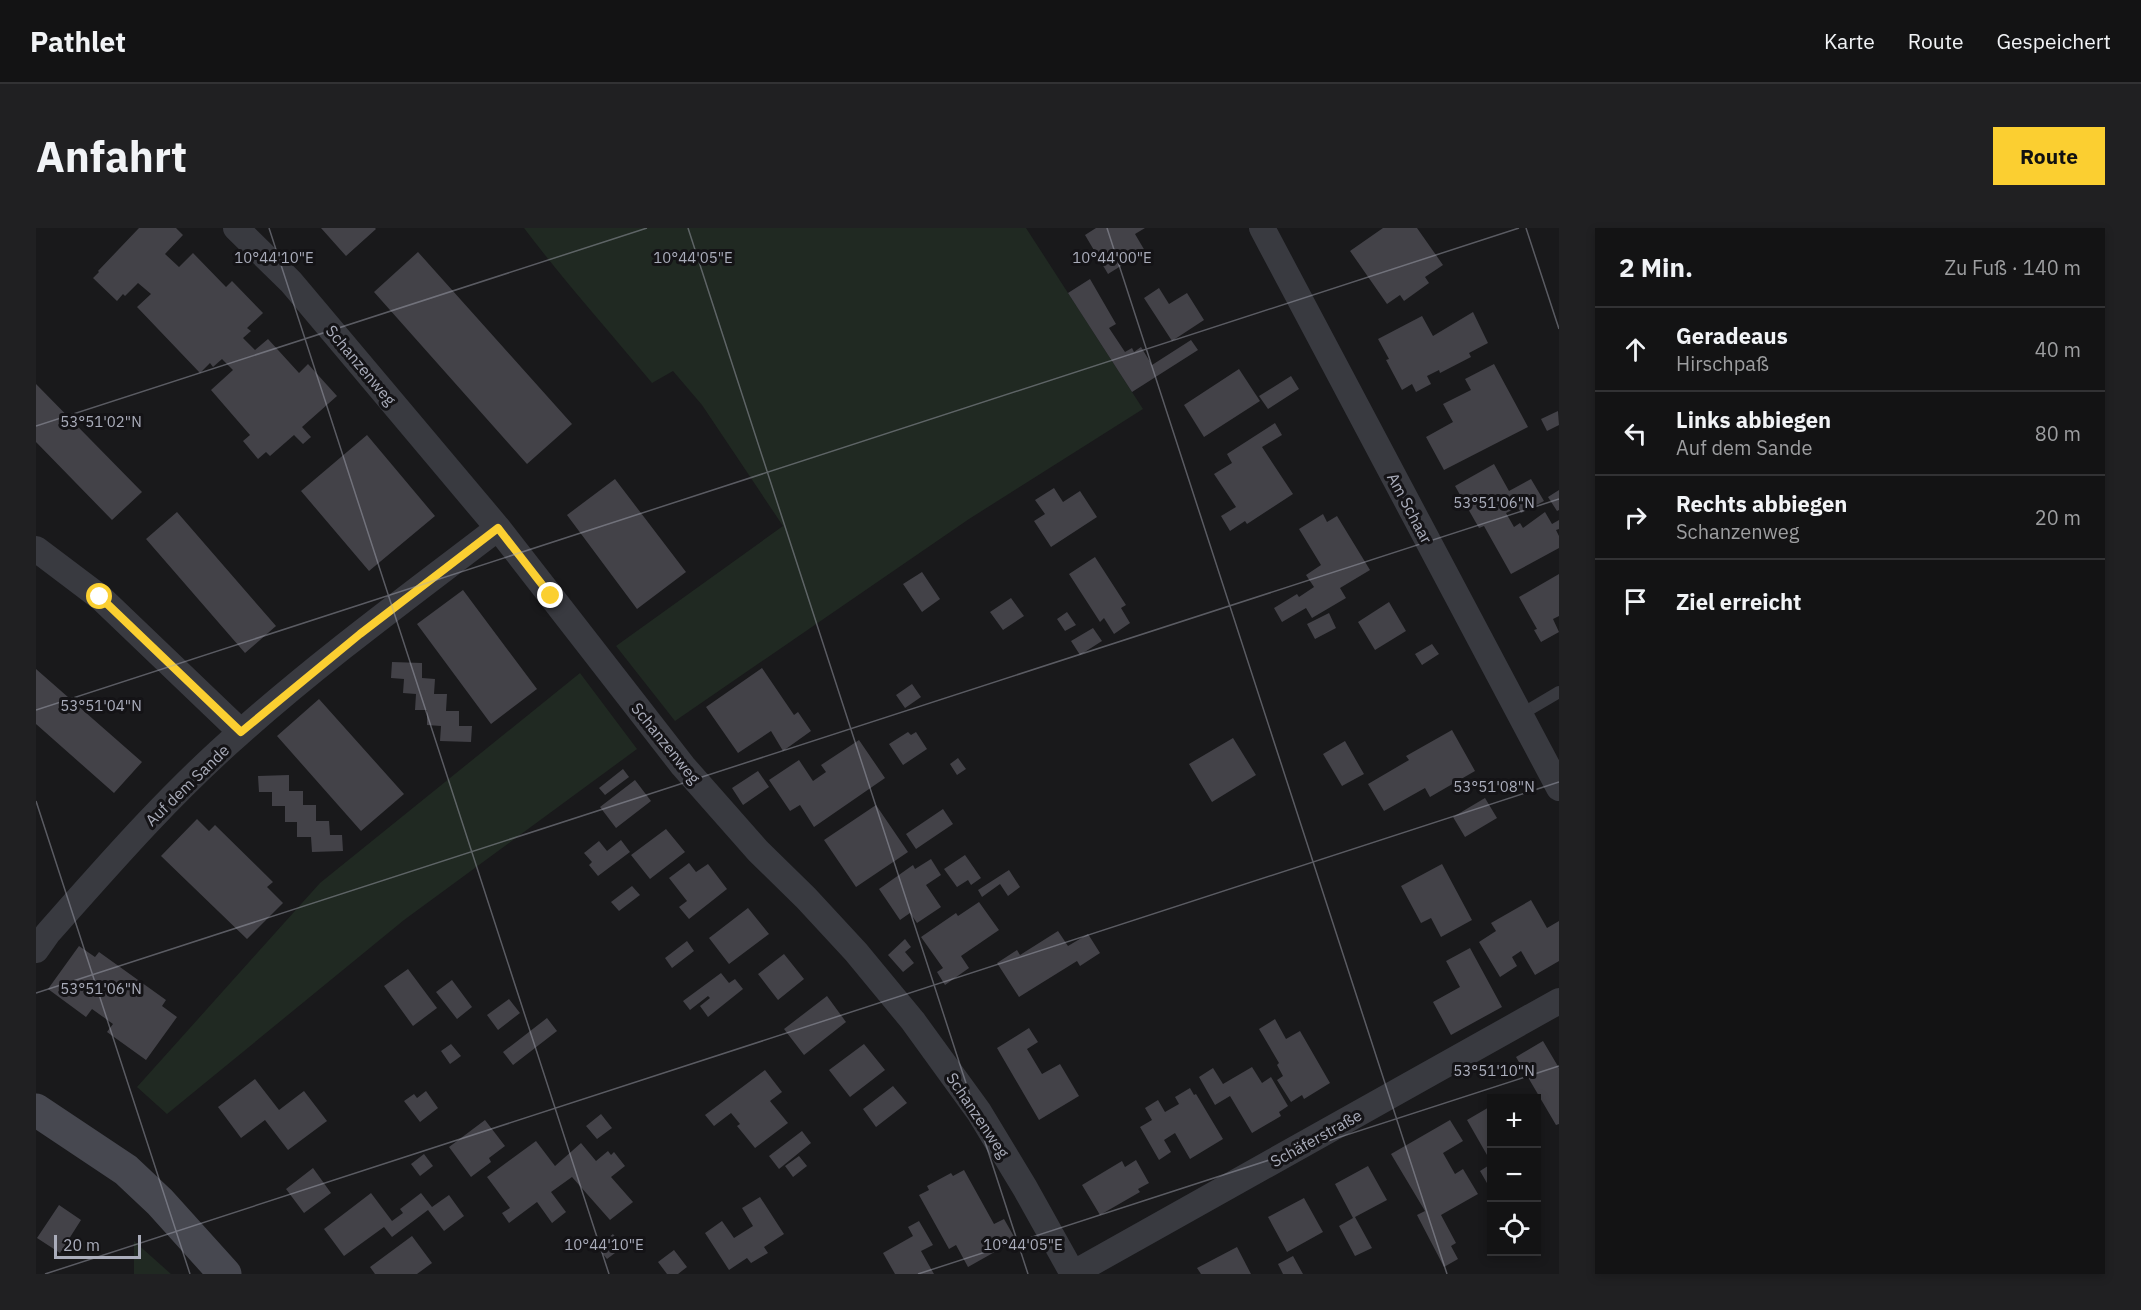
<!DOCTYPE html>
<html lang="de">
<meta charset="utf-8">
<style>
:root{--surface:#131314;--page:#202022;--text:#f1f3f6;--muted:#9d9ea0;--line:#323234;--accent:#fbcf31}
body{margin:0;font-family:"IBM Plex Sans",sans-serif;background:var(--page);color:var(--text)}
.controls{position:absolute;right:18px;bottom:18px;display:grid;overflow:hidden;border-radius:0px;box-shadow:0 3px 9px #0003}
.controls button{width:54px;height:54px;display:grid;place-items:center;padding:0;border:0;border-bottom:2px solid var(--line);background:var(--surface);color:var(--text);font:30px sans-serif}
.scale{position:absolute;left:18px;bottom:15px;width:87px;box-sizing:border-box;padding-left:6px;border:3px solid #aaadbb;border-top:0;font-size:16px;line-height:21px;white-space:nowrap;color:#aaadbb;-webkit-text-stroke:4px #141316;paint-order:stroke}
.stop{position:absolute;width:18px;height:18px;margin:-14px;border:4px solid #fbcf31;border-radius:50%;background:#fff}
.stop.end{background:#fbcf31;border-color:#fff;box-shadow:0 2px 6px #0008}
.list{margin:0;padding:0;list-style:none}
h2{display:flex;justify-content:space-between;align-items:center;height:78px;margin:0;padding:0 24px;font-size:26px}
h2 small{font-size:20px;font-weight:400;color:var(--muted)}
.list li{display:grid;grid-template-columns:39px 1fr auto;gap:18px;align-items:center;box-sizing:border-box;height:84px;padding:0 24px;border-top:2px solid var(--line)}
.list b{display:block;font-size:22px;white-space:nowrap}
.list p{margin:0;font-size:20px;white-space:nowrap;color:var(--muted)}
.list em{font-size:20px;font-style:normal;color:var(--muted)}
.icon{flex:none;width:33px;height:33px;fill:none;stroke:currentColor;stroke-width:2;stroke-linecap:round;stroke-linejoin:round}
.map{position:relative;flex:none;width:1523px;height:1046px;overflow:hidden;border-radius:0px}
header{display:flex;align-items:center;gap:36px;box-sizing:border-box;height:84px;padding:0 30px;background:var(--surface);border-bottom:2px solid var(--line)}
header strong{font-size:28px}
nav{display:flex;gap:33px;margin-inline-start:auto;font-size:21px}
.intro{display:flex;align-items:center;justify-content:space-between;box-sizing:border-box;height:144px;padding:0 36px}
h1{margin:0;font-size:42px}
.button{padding:15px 27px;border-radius:0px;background:var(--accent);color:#111;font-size:21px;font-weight:700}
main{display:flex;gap:36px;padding:0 36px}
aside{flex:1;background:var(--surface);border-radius:0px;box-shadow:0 3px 9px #0003}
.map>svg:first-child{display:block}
</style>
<header>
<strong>Pathlet</strong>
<nav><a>Karte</a><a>Route</a><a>Gespeichert</a></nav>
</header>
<div class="intro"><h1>Anfahrt</h1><a class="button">Route</a></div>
<main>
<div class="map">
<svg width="1523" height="1046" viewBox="0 0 1523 1046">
<rect width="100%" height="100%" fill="#19191b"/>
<path fill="#202922" d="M488,0H990L1107,181L933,291L639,493L580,418L747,298L666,177L637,143L616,155C573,103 528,53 488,0Z
M544,445L601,521L368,692L131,886L101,859L284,655Z
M98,1013L135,1046H98Z"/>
<path fill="#434248" d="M103,0H140L147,7L129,26L143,39L157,25L190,59L196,53L227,85L211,100L215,103L207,110L219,122L232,111L263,145L272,136L301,168L266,199L275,209L267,216L258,207L234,228L230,224L222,231L207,213L214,207L175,162L197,142L186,131L177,139L174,135L164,145L101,79L115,66L102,55L89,68L87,66L81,73L57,50L63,44L62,43Z
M285,0H339L340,1L310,28Z
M1060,0H1109L1099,6L1109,23L1072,46L1049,7Z
M1347,0H1381L1407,37L1389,49L1393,55L1368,73L1364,67L1351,76L1314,23Z
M382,24L536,196L491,236L338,64Z
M1054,51L1080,96L1073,100L1089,124L1096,120L1098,124L1105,119L1116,137L1155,112L1162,122L1096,164L1032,65Z
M1123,60L1133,76L1151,65L1168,92L1136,113L1108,70Z
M1437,84L1452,115L1433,125L1435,129L1404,145L1403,142L1391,148L1395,156L1380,164L1376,156L1366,162L1350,132L1353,131L1342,111L1386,88L1397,108Z
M1458,136L1492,199L1408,242L1390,209L1417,194L1407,176L1435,162L1429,151Z
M1203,141L1224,173L1168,209L1148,177Z
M1255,148L1263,161L1232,181L1223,168Z
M0,156L106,264L76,292L0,214Z
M1522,183L1523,197L1511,203L1505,191Z
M1239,195L1246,207L1226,219L1257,266L1211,296L1209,293L1194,303L1185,288L1200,279L1178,246L1196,235L1191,226Z
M331,207L399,288L333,343L265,263Z
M1458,236L1473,263L1495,251L1508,273L1485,285L1482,279L1470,285L1478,299L1484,295L1487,300L1509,284L1516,296L1523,292V301L1520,302L1523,308V320L1475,346L1448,298L1443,300L1419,258Z
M579,251L650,344L601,381L531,287Z
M1018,260L1027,274L1044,263L1061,289L1015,319L998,293L1009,286L999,272Z
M1523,262V282L1521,283L1512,269Z
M141,284L240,398L209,425L110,311Z
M1287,286L1291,294L1301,288L1334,342L1304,360L1310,370L1276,390L1270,380L1246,394L1238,380L1261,366L1263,369L1278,359L1270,347L1285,337L1263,301Z
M1059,329L1090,377L1085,380L1094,395L1078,406L1068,390L1064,394L1033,346Z
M886,344L904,371L886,384L867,356Z
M1523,346V388L1517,391L1523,404L1505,414L1498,402L1501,401L1483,369Z
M427,362L501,461L455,496L381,396Z
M975,370L988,388L967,402L954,384Z
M1353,374L1370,403L1339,422L1322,394Z
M1031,384L1040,397L1029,403L1021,391Z
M1293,385L1300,400L1279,411L1271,396Z
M1057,400L1066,413L1044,427L1035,413Z
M1396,416L1403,426L1386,437L1379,426Z
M356,434L386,435V450L399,451L398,466H411L410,483H423V498H436L435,514L404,513L405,498L391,497V482H379L380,466L367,465L368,451L355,450Z
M726,440L758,487L762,484L775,503L747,523L735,503L702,525L670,479Z
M0,441L106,534L78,565L0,496Z
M876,456L885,469L869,480L860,467Z
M283,471L368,566L325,603L241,508Z
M1416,502L1439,543L1394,569L1389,560L1348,583L1332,556L1373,532L1370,528Z
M872,504L875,507L880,504L891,521L867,537L853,516Z
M1197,510L1220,547L1176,574L1153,536Z
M823,512L849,550L778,599L764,577L754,583L733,552L763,532L777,553L790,544L785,537Z
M1309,513L1328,546L1306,558L1287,526Z
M922,530L930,541L921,547L914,536Z
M587,541L593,549L569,567L563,560Z
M722,543L733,559L707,577L696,560Z
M253,547V563H267V577H280V593H293L294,607H306L307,623L276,624L275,609H261V594H249V578H236V564H223L222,548Z
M599,552L615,573L580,600L564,579Z
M1449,570L1461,590L1429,609L1417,589Z
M840,577L872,624L820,659L788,612Z
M907,581L917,596L880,621L870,606Z
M161,591L173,603L179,597L237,654L231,659L247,675L211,711L125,628Z
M630,601L649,624L614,651L595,627Z
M585,612L594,624L562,648L553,637L556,634L548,625L563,613L571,623Z
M929,627L945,650L935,657L932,652L921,659L908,641Z
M895,631L905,647L890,657L905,679L881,695L874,685L864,692L843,661L877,637L879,641Z
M653,635L660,644L672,636L691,661L653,691L643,679L651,673L633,650Z
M1406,636L1436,692L1405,709L1395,690L1385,695L1365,658Z
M973,642L984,659L972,668L964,656L946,669L942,662Z
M596,658L604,667L583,683L575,674Z
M1495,672L1511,700L1523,693V733L1499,747L1485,723L1476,729L1481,738L1464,749L1443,714L1460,703L1455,695Z
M943,674L963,702L925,728L933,740L909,757L901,744L907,740L885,709L920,685L922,688Z
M712,680L733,706L693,736L673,710Z
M1022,703L1032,718L1052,706L1064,725L1044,738L1041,733L983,769L961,735L981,722L984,727Z
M869,711L875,719L869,724L878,735L867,744L852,727Z
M651,713L658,723L636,740L629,730Z
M43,718L59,729L63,724L130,772L126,778L141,789L110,832L71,804L77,796L56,781L50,789L12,761Z
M1434,720L1466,779L1415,807L1397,774L1424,759L1410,733Z
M748,726L768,751L742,772L722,746Z
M372,741L401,780L377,798L348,758Z
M685,745L693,755L699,751L707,761L672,789L664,778L674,770L672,768L654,782L647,773Z
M416,752L436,779L421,791L400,764Z
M791,768L810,794L768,827L748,801Z
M473,771L484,785L462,802L451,787Z
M511,790L521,803L477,837L467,824Z
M1239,791L1250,811L1264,803L1294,855L1268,871L1266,867L1255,874L1241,852L1247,848L1241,837L1243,835L1223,801Z
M993,800L1002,814L991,821L1006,846L1024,836L1043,868L1003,892L961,820Z
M1507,813L1523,840V896L1520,897L1480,829Z
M415,816L425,828L414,836L405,823Z
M828,816L849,842L814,869L793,842Z
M1216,839L1226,855L1235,849L1252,878L1243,884L1245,888L1216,905L1194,868L1179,877L1163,849L1177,840L1187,856Z
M729,842L746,864L734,873L752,895L719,920L701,898L704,896L695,885L678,898L669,887Z
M219,851L243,882L268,863L291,893L252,922L229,892L205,910L182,879Z
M857,858L871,875L840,899L827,881Z
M1154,860L1158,867L1160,866L1187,911L1154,931L1139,905L1128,912L1135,924L1123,932L1104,899L1116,892L1109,880L1122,872L1129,884L1143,876L1139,869Z
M390,863L402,880L384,894L368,873L378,866L381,870Z
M1455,878V934L1431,892Z
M565,886L576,900L561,911L550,898Z
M449,892L469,918L453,930L455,934L435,949L413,919Z
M1414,892L1427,913L1407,925L1419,946L1427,941L1442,966L1405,987L1420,1015L1415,1018L1422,1031L1408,1039L1381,987L1389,983L1355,926Z
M766,903L775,915L743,941L733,928Z
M500,913L519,938L545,915L560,933L572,923L575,927L578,924L589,938L575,949L597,974L574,992L536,949L515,964L530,984L516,995L501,974L473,995L466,985L474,980L451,949Z
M388,926L397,938L384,948L375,936Z
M763,928L771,938L757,949L749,938Z
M1100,932L1113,955L1102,961L1104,964L1064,987L1046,957L1086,933L1089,939Z
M1455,936V962L1444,943Z
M1332,938L1351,972L1319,989L1336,1020L1319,1028L1303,998L1317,990L1299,956Z
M277,940L295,965L268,985L250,961Z
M928,942L958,996L968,991L980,1012L932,1039L920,1017L913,1021L883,967L893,962L891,958L915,945L917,948Z
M335,965L356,993L367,985L364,981L385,965L396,979L413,967L428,988L408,1003L392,982L356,1009L348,999L308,1028L288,1001Z
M724,969L748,1006L728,1019L732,1025L715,1035L711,1030L693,1042L669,1005L686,993L698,1010L717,998L706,980Z
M1268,970L1287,1004L1251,1024L1232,989Z
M23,977L45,992L24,1025L1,1010Z
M883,993L897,1017L885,1023L898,1046H859L847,1025L877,1008L872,999Z
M577,1006L587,1019L571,1031L561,1019Z
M376,1008L396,1035L381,1046H339L334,1039Z
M1201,1019L1215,1046H1165L1161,1040Z
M638,1022L651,1039L642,1046H631L622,1034Z
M1257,1028L1267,1046H1247L1242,1036Z"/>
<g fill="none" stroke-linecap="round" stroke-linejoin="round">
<path stroke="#393a40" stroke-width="12" d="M1484,487L1523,464"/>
<path stroke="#393a40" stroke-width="26" d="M200,0L255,54L462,300L647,538L722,623L770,670L820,724L877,793L943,884L989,960L1037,1046
M1226,0L1523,560
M0,321L65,370L205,504
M0,722L12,705C74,635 135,565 205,504C287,431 376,366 462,300
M1036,1046L1523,773"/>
<path stroke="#474850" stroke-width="33" d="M0,882L90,942L124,974L189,1046"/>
</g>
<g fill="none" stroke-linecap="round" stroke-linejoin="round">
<path stroke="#fbcf31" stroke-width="8" d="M64,369L205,504L324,406L462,300L515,368"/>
</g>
<path fill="none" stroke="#aaadbb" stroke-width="1.5" stroke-opacity="0.45" d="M233,0L573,1046M652,0L992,1046M1071,0L1411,1046M1490,0L1523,101M0,198L611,0M0,482L1483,0M0,573L154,1046M0,765L1523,271M9,1046L1523,554M882,1046L1523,838"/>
<g text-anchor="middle" stroke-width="6" stroke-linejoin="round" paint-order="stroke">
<g font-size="16" fill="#aaadbb" stroke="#141316">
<text transform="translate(325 137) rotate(50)" y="6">Schanzenweg</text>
<text transform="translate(1374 280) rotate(62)" y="6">Am Schaar</text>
<text transform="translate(630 515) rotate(51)" y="6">Schanzenweg</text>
<text transform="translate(151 557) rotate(-44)" y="6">Auf dem Sande</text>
<text transform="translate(942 887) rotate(56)" y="6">Schanzenweg</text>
<text transform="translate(1280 910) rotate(-29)" y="6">Schäferstraße</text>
</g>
</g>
<g font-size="15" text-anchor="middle" fill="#aaadbb" stroke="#141316" stroke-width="6" stroke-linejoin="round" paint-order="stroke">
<text x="238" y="35">10°44'10"E</text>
<text x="657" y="35">10°44'05"E</text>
<text x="1076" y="35">10°44'00"E</text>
<text x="65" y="199">53°51'02"N</text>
<text x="1458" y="280">53°51'06"N</text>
<text x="65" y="483">53°51'04"N</text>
<text x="1458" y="564">53°51'08"N</text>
<text x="65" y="766">53°51'06"N</text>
<text x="1458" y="848">53°51'10"N</text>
<text x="568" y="1022">10°44'10"E</text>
<text x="987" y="1022">10°44'05"E</text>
</g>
</svg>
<div class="controls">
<button>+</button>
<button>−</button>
<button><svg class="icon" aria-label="locate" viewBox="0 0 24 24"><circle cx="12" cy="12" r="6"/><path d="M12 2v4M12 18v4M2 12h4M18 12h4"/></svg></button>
</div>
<div class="scale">20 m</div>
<div class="stop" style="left:64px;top:369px"></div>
<div class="stop end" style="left:515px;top:368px"></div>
</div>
<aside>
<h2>2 Min.<small>Zu Fuß · 140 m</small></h2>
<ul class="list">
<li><svg class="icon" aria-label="ahead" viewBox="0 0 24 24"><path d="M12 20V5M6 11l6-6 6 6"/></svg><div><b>Geradeaus</b><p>Hirschpaß</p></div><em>40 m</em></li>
<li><svg class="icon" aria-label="left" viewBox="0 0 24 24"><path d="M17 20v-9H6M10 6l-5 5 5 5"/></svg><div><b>Links abbiegen</b><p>Auf dem Sande</p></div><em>80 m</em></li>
<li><svg class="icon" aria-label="right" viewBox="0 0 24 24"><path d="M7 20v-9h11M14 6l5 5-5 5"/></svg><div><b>Rechts abbiegen</b><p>Schanzenweg</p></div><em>20 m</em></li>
<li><svg class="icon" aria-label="arrive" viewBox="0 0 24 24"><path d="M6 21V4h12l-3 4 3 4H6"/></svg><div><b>Ziel erreicht</b></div></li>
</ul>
</aside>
</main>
